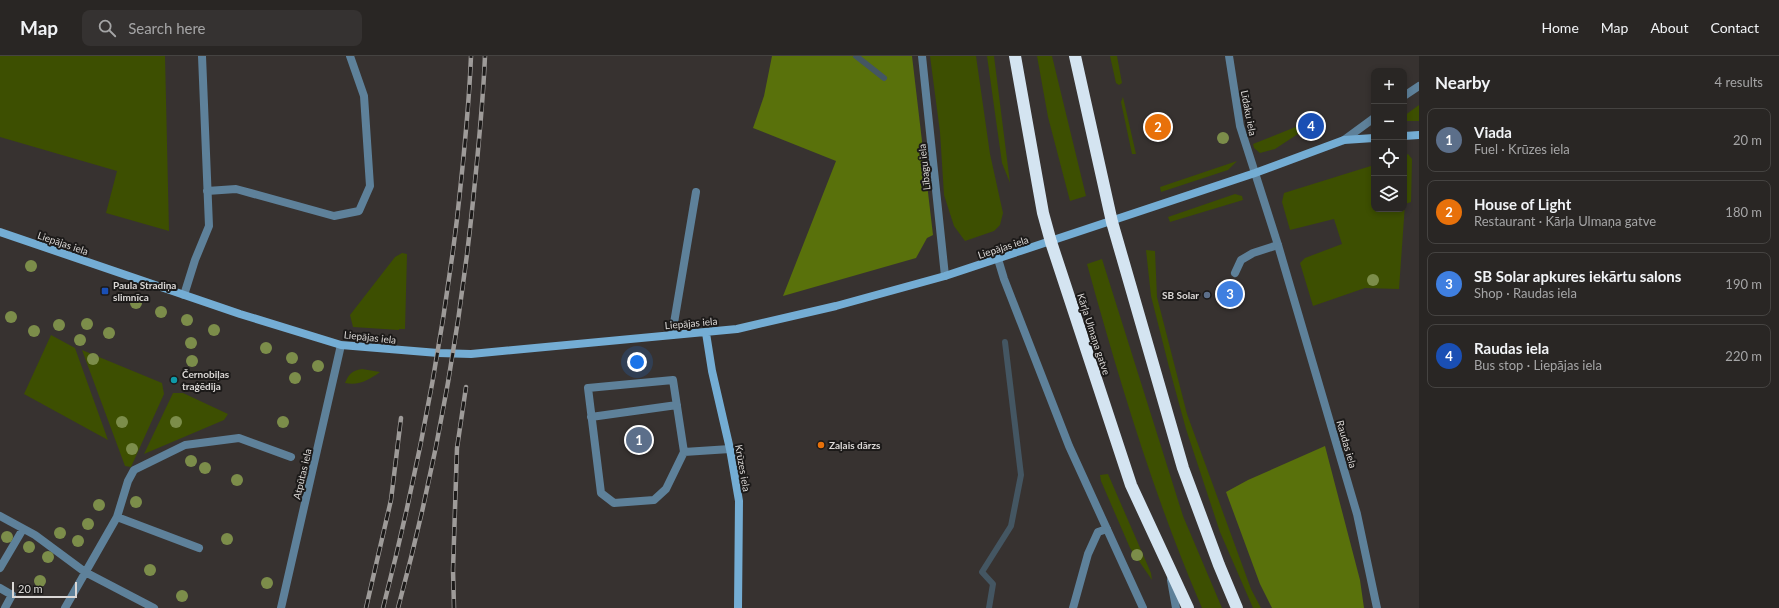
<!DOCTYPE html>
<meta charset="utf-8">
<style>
:root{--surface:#292624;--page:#353231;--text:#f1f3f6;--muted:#a5a5a6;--line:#454341;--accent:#b5c24a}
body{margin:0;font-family:Lato,sans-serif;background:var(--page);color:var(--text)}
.controls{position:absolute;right:12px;top:12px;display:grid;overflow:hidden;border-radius:8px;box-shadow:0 2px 6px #0003}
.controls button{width:36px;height:36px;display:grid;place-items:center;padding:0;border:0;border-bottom:1px solid var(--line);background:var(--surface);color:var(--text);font:20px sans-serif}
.scale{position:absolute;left:12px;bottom:10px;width:65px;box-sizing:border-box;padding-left:4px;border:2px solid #dbd8d6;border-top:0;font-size:11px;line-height:14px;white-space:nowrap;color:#dbd8d6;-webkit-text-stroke:3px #1c1a19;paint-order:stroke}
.you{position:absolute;left:637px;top:306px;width:14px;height:14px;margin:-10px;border:3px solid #fff;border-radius:50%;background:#1a73e8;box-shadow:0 0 0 6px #1a73e833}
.badge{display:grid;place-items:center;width:26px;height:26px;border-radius:50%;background:var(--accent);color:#fff;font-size:13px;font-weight:700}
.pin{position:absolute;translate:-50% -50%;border:2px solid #fff;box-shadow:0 1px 4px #0006}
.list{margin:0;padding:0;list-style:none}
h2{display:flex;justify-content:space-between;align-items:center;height:52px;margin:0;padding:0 16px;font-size:17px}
h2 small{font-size:13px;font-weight:400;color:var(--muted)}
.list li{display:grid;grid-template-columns:26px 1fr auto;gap:12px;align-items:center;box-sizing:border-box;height:64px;margin:0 8px 8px;padding:0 8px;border:1px solid var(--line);border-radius:8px}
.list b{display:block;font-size:15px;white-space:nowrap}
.list p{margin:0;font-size:13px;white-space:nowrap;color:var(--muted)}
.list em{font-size:13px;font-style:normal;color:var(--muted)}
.icon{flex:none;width:22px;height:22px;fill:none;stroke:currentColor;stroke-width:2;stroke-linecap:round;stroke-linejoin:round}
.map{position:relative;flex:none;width:1419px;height:552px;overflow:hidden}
header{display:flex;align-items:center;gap:24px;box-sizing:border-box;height:56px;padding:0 20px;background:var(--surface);border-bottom:1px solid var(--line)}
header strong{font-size:19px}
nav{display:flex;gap:22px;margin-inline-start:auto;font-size:14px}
.search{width:280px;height:36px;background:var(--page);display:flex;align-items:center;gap:10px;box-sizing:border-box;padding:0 14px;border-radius:8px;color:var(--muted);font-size:15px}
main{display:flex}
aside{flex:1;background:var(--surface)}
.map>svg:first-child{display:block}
</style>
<header>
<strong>Map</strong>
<div class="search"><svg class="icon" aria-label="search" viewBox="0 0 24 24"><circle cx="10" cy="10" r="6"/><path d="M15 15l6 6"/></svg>Search here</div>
<nav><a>Home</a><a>Map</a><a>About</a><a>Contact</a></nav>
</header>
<main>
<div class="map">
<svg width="1419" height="552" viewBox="0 0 1419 552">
<rect width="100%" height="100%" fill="#373230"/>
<path fill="#3d4f01" d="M0,0H165L169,175L106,157L117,115L0,81Z
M930,0H976L990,98L1003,157L1000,169L994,175L965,185L954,170L944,139L940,76Z
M987,0H994L1010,127L1002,107Z
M1037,0H1052L1086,140L1070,145L1048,61Z
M1110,0H1117L1122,27L1119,29L1116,27Z
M1123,41L1136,98H1132L1121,46Z
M1419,49V65H1404V60Z
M1303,68L1307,72L1275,93L1260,97L1254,92L1253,88Z
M1408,98L1412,103L1411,146L1405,148L1399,233L1365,232L1313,250L1300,207L1305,202L1342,188L1334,163L1290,174L1282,146L1284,137L1374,109V153H1404V100Z
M1237,105L1228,114L1161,136L1160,131Z
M1235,138L1242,140L1243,144L1170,166L1168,161Z
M1146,194L1155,195L1157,241L1187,358L1251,533L1261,552H1253L1220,476L1186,373L1169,311L1151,240Z
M402,197L407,198L405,273H399V274L353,271L350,259L395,201Z
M1102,203L1183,460L1222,552H1202C1154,441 1119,324 1087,208Z
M51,279L75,292L108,384L24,338Z
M82,294L162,327L164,338L131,411L125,410Z
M362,313L380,316C369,324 359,330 345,327C349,318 351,315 362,313Z
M173,337H183L228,358L224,364L144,398Z
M1108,418L1151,517L1152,524L1130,492L1101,425L1100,419Z"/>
<path fill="#59710b" d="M772,0H912L933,179L927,182L916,202L783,240L836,105L753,72L764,40Z
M1325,390L1360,524L1364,552H1272L1260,528L1226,436L1248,424Z"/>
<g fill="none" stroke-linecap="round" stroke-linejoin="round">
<path stroke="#445662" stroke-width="6" d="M856,0L884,22
M989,552L993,528L982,516L1011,470L1021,419L1005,286"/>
<path stroke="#5e819a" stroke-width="8" d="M207,135L236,133L334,160L359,155L370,130L364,40L350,0
M1235,217L1241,204L1253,197L1278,189
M184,239L195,204L209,170L202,0
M672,279L696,136
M591,361L677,349
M684,396L673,324L588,332L601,437L614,447L654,444L666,433L684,396L730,393
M0,460L35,479L85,516L154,552
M117,461L199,492
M0,512L23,473
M1171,524L1176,552
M0,532L12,539L5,552
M65,552L117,461L128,425L134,414L185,389L239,382L291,401
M1073,552L1088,498L1098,476L1107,473"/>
<path stroke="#5e819a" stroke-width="8" d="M922,0L945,220
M1229,0L1240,70L1278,189L1357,458L1377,552
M1404,40L1419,30
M1344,84L1374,62
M998,203L1004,223L1069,390L1143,552
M281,552L341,289"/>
<path stroke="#74add4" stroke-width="8" d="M1404,80L1419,79
M0,176L240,258L341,289L438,297L471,298L737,273L836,250L945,220L1255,117L1344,84L1374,82
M706,277L712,315L730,393L739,445L738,552"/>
<path stroke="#d4e4f1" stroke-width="12" d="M1015,0L1043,157L1051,186L1131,429L1188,552
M1075,0L1112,166L1183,412L1219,509L1237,552"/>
<g stroke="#9e9b99" stroke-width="4.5">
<path id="rail" d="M366,552L391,444L401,362
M383,552C416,424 441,294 457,163C463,109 469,55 471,0
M398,552C434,419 459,282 473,145C478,97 483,48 485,0
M454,552L453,514L457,392L466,331"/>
</g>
<use href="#rail" stroke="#1c1a19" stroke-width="3" stroke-dasharray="9" stroke-linecap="butt"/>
</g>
<g fill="#7c8d4a">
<circle cx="1223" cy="82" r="6"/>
<circle cx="31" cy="210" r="6"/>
<circle cx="1373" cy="224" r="6"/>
<circle cx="136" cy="247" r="6"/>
<circle cx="161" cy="256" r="6"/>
<circle cx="11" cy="261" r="6"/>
<circle cx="187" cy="264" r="6"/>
<circle cx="87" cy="268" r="6"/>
<circle cx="59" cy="269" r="6"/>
<circle cx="214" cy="274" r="6"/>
<circle cx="34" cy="275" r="6"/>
<circle cx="109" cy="277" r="6"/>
<circle cx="80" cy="284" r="6"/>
<circle cx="191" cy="287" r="6"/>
<circle cx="266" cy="292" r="6"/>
<circle cx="292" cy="302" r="6"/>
<circle cx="93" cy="303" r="6"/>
<circle cx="192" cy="305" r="6"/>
<circle cx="318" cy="310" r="6"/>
<circle cx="295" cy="322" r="6"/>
<circle cx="122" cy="366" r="6"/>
<circle cx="176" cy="366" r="6"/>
<circle cx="283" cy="366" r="6"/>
<circle cx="132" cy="393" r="6"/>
<circle cx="191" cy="405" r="6"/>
<circle cx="205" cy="412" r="6"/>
<circle cx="237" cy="424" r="6"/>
<circle cx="136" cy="446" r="6"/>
<circle cx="99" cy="449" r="6"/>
<circle cx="88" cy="468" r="6"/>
<circle cx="60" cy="477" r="6"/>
<circle cx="7" cy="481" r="6"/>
<circle cx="227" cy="483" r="6"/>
<circle cx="78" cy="485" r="6"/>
<circle cx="29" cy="491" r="6"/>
<circle cx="1137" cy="499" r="6"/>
<circle cx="48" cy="501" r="6"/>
<circle cx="150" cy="514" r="6"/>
<circle cx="40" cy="525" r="6"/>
<circle cx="267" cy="527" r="6"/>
<circle cx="182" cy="540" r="6"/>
</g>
<rect fill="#1a4fb4" stroke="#1c1a19" stroke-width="1.5" x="101" y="231" width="8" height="8" rx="2"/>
<circle fill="#5c6f8a" stroke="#1c1a19" stroke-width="1.5" cx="1207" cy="239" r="4"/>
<circle fill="#0f9aa8" stroke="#1c1a19" stroke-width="1.5" cx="174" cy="324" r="4"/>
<circle fill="#e8710a" stroke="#1c1a19" stroke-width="1.5" cx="821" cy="389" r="4"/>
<g text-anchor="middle" stroke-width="4" stroke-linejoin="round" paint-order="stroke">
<g font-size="10" fill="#dbd8d6" stroke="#1c1a19">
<text transform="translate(1249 57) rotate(79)" y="4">Līdaku iela</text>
<text transform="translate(924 111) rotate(-96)" y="4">Lībagu iela</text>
<text transform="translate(63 187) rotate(19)" y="4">Liepājas iela</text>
<text transform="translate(1003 191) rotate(-18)" y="4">Liepājas iela</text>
<text transform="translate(691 267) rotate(-5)" y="4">Liepājas iela</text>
<text transform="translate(1094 278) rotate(72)" y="4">Kārļa Ulmaņa gatve</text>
<text transform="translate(370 281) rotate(6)" y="4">Liepājas iela</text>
<text transform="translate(1347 388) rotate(74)" y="4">Raudas iela</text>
<text transform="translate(743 412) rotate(80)" y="4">Krūzes iela</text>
<text transform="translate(302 418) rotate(-77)" y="4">Atpūtas iela</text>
</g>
<g font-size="10" font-weight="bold" fill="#dbd8d6" stroke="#1c1a19" text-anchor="start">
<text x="113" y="233">Paula Stradiņa<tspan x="113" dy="12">slimnīca</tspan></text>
<text x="1199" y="243" text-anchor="end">SB Solar</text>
<text x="182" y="322">Černobiļas<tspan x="182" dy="12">traģēdija</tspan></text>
<text x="829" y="393">Zaļais dārzs</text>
</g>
</g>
</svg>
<div class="controls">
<button>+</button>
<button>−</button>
<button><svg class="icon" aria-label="locate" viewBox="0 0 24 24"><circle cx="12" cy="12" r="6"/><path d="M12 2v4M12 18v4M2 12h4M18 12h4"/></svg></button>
<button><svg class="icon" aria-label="layers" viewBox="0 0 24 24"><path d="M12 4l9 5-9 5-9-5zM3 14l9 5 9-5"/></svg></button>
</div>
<div class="scale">20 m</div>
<div class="you"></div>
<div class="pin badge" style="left:639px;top:384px;background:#5c6f8a">1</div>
<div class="pin badge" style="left:1158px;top:71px;background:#e8710a">2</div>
<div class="pin badge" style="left:1230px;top:238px;background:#3f7fe0">3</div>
<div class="pin badge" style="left:1311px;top:70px;background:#1a4fb4">4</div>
</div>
<aside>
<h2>Nearby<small>4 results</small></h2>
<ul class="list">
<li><span class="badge" style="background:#5c6f8a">1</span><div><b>Viada</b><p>Fuel · Krūzes iela</p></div><em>20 m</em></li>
<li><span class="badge" style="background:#e8710a">2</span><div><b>House of Light</b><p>Restaurant · Kārļa Ulmaņa gatve</p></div><em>180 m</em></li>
<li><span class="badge" style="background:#3f7fe0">3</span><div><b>SB Solar apkures iekārtu salons</b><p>Shop · Raudas iela</p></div><em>190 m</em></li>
<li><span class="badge" style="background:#1a4fb4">4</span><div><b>Raudas iela</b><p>Bus stop · Liepājas iela</p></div><em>220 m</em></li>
</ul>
</aside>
</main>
